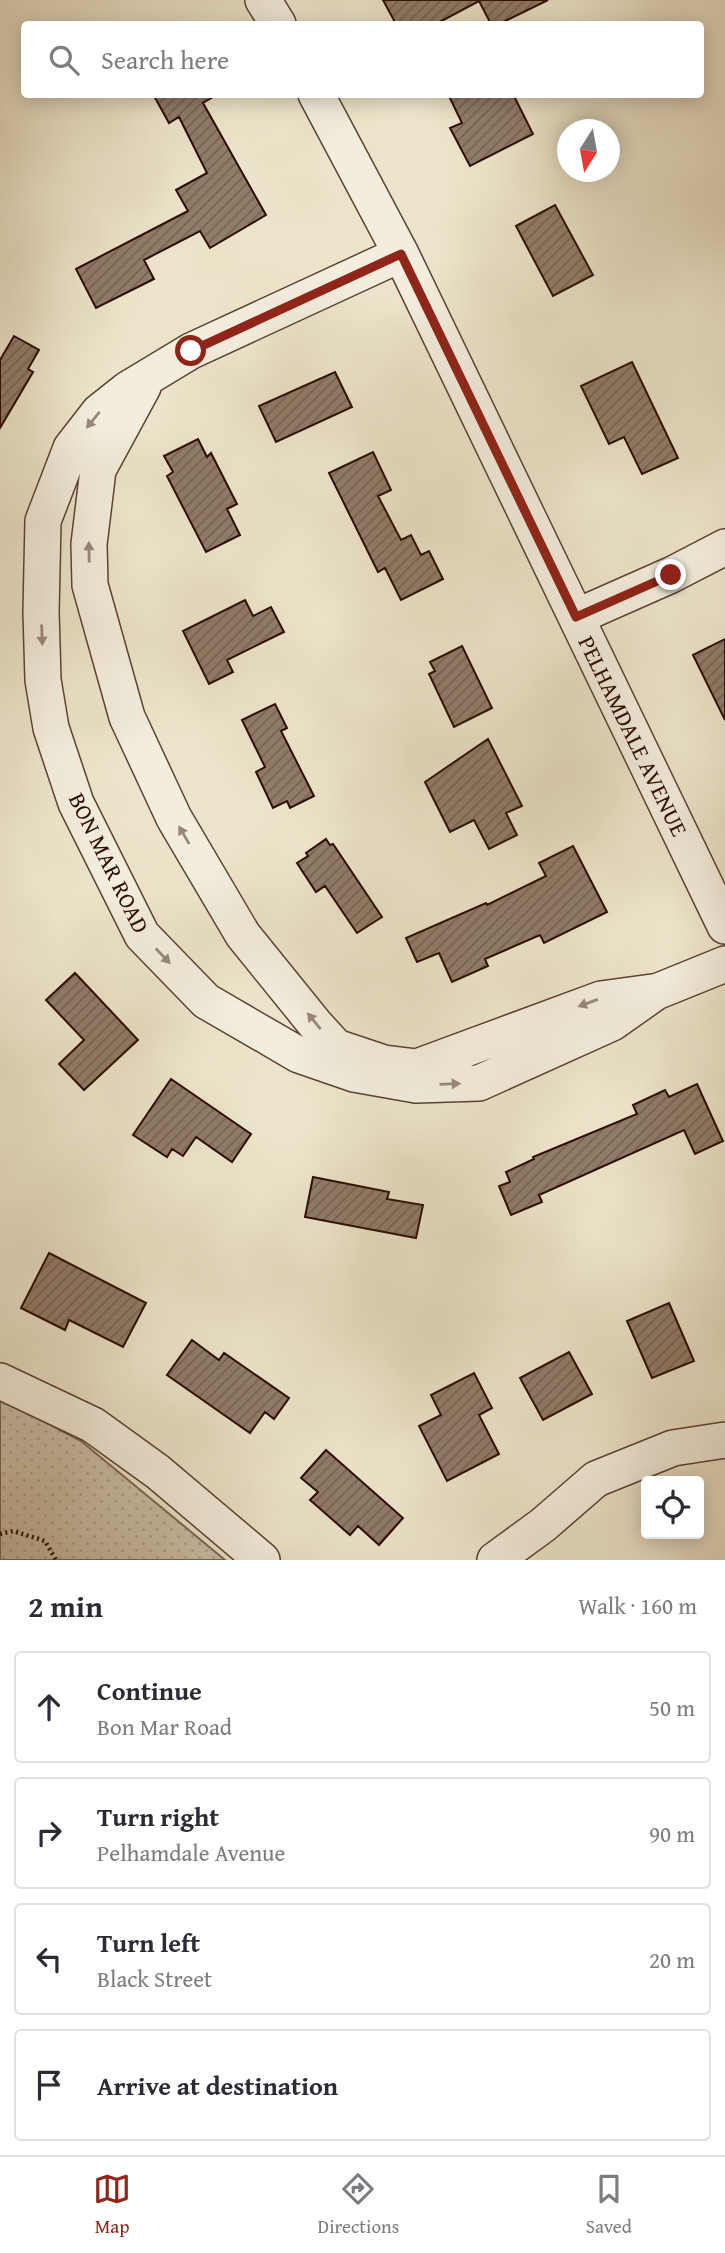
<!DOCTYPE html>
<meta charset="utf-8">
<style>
:root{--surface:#fff;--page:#f2f2f3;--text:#2b2b33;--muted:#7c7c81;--line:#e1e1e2;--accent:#8f2418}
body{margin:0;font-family:"Gentium Book Plus",serif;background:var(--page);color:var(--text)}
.controls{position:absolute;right:21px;bottom:21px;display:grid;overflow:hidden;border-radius:7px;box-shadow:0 4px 18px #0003}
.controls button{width:63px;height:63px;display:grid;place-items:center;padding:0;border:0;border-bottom:2px solid var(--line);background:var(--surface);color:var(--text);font:35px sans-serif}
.compass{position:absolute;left:557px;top:119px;width:63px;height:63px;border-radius:50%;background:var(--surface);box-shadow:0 4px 18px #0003;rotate:191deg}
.stop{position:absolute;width:21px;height:21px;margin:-16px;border:5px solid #8f2418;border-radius:50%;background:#fff}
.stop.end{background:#8f2418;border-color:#fff;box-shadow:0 2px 7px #0008}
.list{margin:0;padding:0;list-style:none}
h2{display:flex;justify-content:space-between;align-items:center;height:91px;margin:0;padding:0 28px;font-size:30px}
h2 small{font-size:23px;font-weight:400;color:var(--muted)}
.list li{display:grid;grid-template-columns:46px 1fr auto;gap:21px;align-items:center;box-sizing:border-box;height:112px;margin:0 14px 14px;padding:0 14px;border:2px solid var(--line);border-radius:7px}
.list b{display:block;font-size:26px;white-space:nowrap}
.list p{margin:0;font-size:23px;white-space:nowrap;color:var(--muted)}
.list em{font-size:23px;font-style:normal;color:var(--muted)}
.icon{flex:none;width:38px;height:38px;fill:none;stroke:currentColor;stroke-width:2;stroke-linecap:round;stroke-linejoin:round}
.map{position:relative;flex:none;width:725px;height:1560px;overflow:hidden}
.search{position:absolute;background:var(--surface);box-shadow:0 4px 18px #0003;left:21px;right:21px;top:21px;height:77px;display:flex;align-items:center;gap:18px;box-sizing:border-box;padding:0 24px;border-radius:7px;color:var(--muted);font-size:26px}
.sheet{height:595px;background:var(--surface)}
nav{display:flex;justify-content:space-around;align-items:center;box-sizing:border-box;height:98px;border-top:2px solid var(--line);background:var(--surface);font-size:19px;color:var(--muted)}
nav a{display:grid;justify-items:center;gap:4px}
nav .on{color:var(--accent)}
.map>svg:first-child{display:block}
</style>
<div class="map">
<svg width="725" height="1560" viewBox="0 0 725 1560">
<defs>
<pattern id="grass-dots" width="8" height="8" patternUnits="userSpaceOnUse" patternTransform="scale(1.75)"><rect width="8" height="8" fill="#cbbfa8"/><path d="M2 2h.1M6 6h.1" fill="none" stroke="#aea38f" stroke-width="1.8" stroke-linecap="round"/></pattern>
<pattern id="building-hatch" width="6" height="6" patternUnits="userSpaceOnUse" patternTransform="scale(1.75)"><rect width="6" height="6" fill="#907c69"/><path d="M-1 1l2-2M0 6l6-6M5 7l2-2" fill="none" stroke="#766454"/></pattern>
</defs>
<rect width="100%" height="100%" fill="#ece4ca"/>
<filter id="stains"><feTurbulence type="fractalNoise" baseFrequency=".00286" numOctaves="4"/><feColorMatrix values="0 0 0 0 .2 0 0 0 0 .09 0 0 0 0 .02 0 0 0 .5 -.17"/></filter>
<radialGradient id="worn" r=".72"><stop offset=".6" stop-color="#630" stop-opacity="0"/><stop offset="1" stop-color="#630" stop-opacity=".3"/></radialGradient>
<path fill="url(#grass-dots)" stroke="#7c6654" stroke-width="2" d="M0,1398L81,1441L225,1560H0Z"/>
<path fill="url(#building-hatch)" stroke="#2c0c00" stroke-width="2" d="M383,0H548L499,24H491L479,1L436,24H396Z
M153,94H218L203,103L266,215L210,248L200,231L144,260L154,279L96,308L76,269L188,211L176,190L207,173L179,117L169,123Z
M448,94H513L533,134L470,166L450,128L462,123Z
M555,205L593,275L553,296L516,226Z
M14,336L39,350L28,369L33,372L0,428V360Z
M632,362L678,458L642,474L624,437L609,444L581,386Z
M335,372L352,407L276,442L259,406Z
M198,439L207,457L211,453L237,504L227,509L240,535L206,552L167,476L173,472L164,456Z
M373,452L391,490L378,496L401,540L411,535L421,555L429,551L443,579L401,600L385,568L378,572L329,473Z
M245,600L253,616L271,607L284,632L227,660L233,672L209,684L183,631Z
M725,639V720L693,655Z
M462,646L492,708L454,727L429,674L435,671L430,662Z
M275,704L287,728L281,731L314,796L290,808L287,801L273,808L256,772L265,767L242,720Z
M488,739L522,806L506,813L517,835L489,849L474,820L450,832L425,782Z
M326,839L330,845L333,844L382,917L357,933L325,886L316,892L297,863L308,856L306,853Z
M573,846L607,912L544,943L540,935L485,959L488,966L452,982L439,953L417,962L406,938L486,903L487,905L546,876L539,863Z
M75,973L138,1040L84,1090L59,1064L84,1040L46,1000Z
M171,1079L251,1134L232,1162L196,1137L183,1156L172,1149L167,1157L133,1135Z
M697,1084L723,1141L695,1154L684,1130L539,1195L542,1202L511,1215L499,1186L510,1182L506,1172L534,1159L533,1157L637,1114L633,1105L665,1090L669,1097Z
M313,1177L389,1192L387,1199L423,1205L416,1238L305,1217Z
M49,1253L146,1303L123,1347L69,1320L65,1330L21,1308Z
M669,1303L694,1361L652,1378L627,1321Z
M192,1340L219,1360L224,1353L289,1398L274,1419L265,1412L250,1433L167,1375Z
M569,1352L592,1394L543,1420L520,1378Z
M474,1373L492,1408L479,1415L499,1454L447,1481L419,1426L441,1415L431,1395Z
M326,1450L403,1518L379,1545L358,1526L350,1535L310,1500L318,1492L301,1478Z"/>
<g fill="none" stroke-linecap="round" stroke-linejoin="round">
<g stroke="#5c4232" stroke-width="38">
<path id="minor" d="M263,0L278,24
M316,94L401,254L725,926
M401,254L191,351L128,389L99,412L71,448L43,521L41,612L43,680L51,728L76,803L142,935L206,1001L299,1055L354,1074L416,1085L479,1083L612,1023L656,992L725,964
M143,387L98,470L89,544L90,585L127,717L174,818L243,935L315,1024L336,1047L384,1063L417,1067L601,999L652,992
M576,617L671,575L725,547
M0,1381L93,1425L158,1472L262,1560
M495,1560L543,1525L596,1479L673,1448L725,1440"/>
</g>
<path stroke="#2c0c00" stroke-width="4.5" stroke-dasharray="2 3.5" stroke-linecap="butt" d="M0,1534L13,1531L45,1541L56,1560"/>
<use href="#minor" stroke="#f3eddd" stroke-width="35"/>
</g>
<defs><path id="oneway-solid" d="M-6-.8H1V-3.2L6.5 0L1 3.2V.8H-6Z" transform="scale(1.75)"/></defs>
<g fill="#99887a">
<use href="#oneway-solid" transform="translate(93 420) rotate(129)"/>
<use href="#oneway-solid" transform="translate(89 552) rotate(-91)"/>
<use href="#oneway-solid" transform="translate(42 635) rotate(88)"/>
<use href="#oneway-solid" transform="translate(184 835) rotate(-120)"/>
<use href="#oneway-solid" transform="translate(163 956) rotate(46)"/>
<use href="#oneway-solid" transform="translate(588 1003) rotate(160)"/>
<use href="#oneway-solid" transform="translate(314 1021) rotate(-129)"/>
<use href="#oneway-solid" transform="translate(450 1084) rotate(-2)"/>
</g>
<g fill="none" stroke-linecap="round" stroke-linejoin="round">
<path stroke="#8f2418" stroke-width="9" d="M191,351L401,254L576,617L671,575"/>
</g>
<g text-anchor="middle" stroke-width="7" stroke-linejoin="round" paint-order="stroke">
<g font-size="23" fill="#2c0c00" stroke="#f3eddd">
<text transform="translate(633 736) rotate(64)" y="8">PELHAMDALE AVENUE</text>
<text transform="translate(109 863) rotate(64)" y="8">BON MAR ROAD</text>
</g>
</g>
<rect width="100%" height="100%" filter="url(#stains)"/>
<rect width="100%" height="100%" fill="url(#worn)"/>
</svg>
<div class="controls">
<button><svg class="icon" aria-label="locate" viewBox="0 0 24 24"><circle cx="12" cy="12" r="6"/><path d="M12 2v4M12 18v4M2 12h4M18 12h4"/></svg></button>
</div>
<svg class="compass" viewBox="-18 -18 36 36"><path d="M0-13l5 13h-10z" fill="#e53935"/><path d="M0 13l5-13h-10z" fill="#7c7c81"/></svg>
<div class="stop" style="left:191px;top:351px"></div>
<div class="stop end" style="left:671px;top:575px"></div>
<div class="search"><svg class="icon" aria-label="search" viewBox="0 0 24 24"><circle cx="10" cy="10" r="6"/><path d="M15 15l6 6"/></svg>Search here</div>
</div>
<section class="sheet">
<h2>2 min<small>Walk · 160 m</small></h2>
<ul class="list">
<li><svg class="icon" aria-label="ahead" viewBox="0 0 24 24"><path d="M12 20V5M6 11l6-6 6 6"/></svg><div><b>Continue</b><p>Bon Mar Road</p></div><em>50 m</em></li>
<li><svg class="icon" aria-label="right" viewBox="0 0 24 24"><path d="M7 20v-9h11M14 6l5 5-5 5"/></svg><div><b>Turn right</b><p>Pelhamdale Avenue</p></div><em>90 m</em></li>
<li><svg class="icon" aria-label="left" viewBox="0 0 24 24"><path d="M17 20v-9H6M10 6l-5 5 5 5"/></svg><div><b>Turn left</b><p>Black Street</p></div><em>20 m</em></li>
<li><svg class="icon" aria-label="arrive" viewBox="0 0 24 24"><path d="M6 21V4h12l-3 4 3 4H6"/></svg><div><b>Arrive at destination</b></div></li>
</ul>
</section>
<nav>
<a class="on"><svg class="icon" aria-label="map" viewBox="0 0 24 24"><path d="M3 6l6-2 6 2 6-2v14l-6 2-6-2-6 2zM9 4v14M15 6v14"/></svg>Map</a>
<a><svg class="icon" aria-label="directions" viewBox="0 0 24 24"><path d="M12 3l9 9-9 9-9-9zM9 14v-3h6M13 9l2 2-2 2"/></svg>Directions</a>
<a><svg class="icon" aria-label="saved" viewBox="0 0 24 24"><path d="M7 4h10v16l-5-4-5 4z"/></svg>Saved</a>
</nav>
